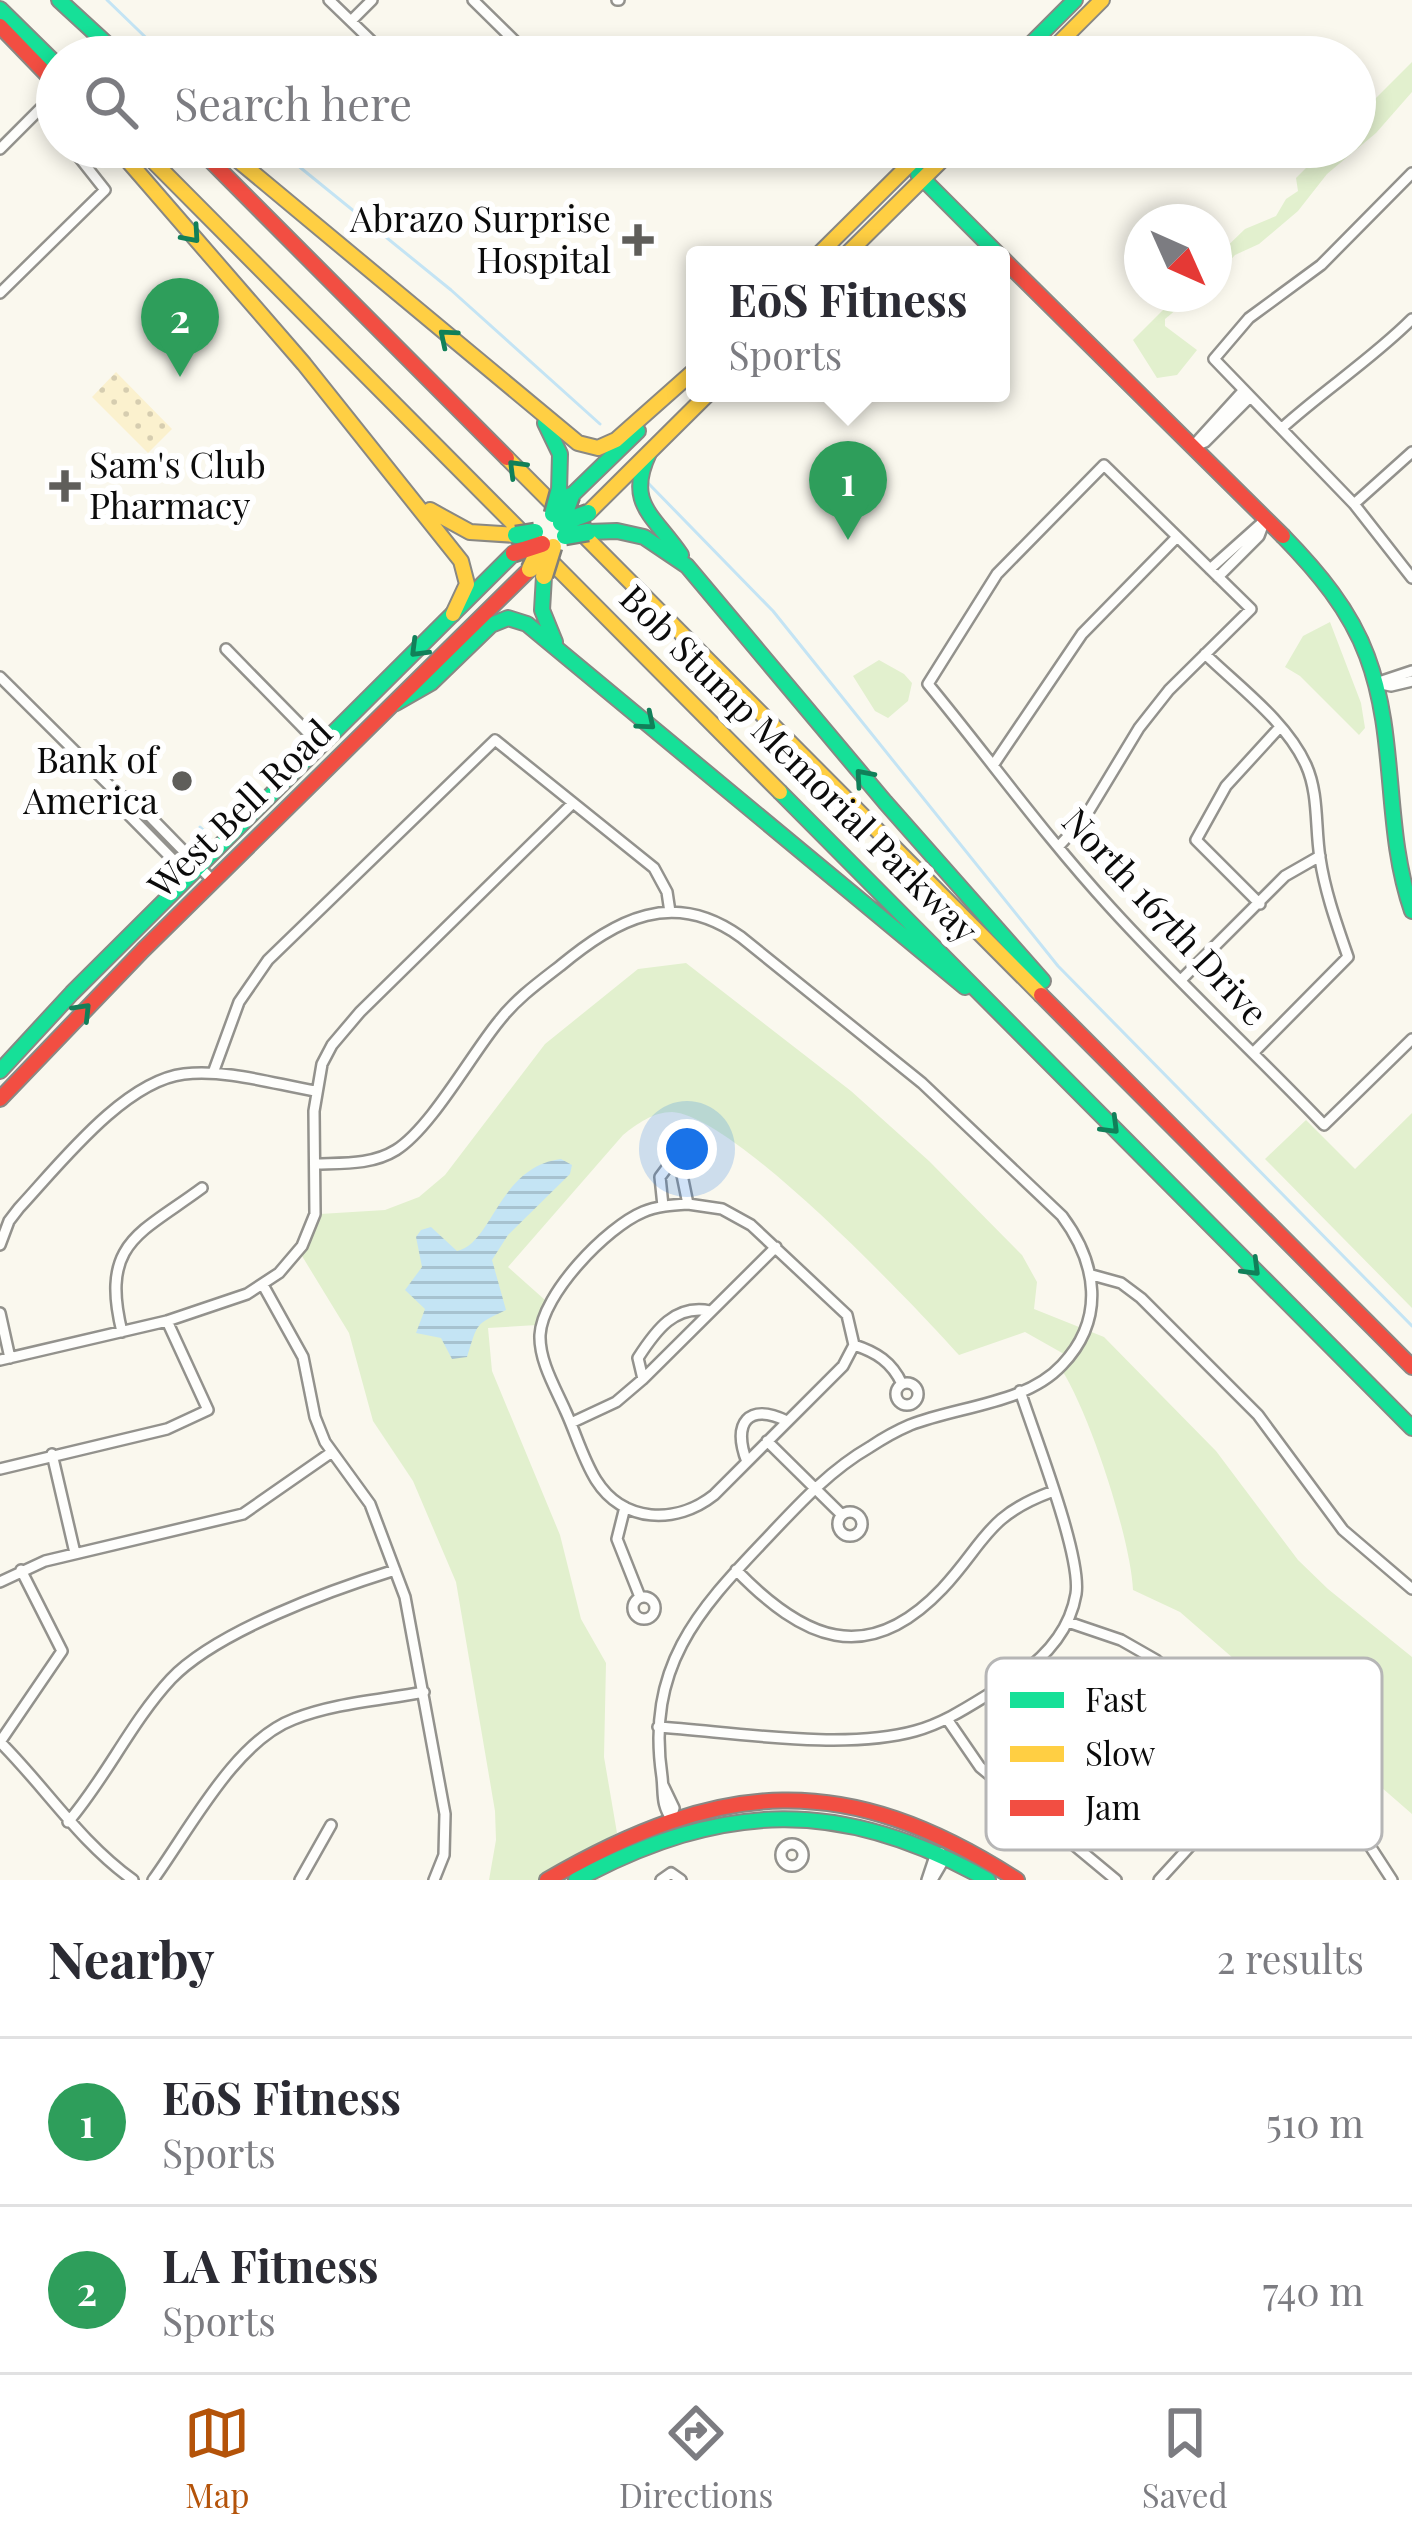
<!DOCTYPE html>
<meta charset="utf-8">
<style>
:root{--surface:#fff;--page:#f7f7f7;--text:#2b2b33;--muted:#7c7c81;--line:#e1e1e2;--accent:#b45309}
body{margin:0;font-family:"Playfair Display",serif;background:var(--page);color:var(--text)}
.compass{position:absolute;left:1124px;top:204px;width:108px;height:108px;border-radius:50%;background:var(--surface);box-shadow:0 6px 18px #0003;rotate:135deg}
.you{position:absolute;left:687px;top:1149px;width:42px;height:42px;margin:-30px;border:9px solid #fff;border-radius:50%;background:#1a73e8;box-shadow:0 0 0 18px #1a73e833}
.badge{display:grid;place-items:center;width:78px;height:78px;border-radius:50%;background:var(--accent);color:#fff;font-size:39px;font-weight:700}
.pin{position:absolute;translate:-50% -99px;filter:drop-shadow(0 3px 6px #0008)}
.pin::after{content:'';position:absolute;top:63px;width:42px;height:36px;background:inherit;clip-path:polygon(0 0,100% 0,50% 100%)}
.popup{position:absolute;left:686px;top:246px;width:324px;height:156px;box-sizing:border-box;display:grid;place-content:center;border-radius:12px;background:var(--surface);filter:drop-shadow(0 3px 9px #0005);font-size:39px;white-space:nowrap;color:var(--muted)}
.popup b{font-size:45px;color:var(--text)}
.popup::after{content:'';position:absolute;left:50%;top:100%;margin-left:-24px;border:24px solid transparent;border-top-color:var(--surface)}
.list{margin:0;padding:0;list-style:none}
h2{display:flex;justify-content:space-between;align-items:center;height:156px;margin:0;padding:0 48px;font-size:51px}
h2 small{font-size:39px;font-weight:400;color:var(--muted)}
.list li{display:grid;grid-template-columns:78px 1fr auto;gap:36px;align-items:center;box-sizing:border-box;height:168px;padding:0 48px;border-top:3px solid var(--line)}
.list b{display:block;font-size:45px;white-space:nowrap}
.list p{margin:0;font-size:39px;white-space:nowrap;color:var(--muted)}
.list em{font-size:39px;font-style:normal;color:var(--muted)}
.icon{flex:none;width:66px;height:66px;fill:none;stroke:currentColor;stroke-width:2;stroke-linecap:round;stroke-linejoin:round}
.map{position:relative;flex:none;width:1412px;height:1880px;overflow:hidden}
.search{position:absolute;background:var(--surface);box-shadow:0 6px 18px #0003;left:36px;right:36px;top:36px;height:132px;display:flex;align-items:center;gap:30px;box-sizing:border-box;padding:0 42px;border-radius:66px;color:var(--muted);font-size:45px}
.sheet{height:492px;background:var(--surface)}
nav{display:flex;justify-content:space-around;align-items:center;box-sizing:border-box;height:168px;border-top:3px solid var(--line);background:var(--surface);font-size:33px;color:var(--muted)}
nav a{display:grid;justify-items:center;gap:6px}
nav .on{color:var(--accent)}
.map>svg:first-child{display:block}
</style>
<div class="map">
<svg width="1412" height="1880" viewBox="0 0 1412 1880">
<defs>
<pattern id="sand-dots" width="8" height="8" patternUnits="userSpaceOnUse" patternTransform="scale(3)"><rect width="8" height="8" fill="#fbf1ce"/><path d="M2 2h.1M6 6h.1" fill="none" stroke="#d6cdb0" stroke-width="1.8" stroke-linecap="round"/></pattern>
<pattern id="water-rules" width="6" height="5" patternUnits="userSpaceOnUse" patternTransform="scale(3)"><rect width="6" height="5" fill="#c4e4f4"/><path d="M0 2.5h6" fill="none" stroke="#a7c2d0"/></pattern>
</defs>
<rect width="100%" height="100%" fill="#faf8ee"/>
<path fill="#e2f0ce" d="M1412,62V92L1376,133L1327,174L1298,211L1259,244L1235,255L1214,278V259L1245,229L1276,216L1286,199L1298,191L1296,178L1327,147H1355V119Z
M1179,294H1195L1165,319V326L1197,350L1177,375L1157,378L1133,340Z
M1330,622L1361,703L1365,728L1359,735L1300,676L1285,667L1303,636Z
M879,660L904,674L912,683L908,701L888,718L875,711L853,676Z
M686,963L851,1091L929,1161L1022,1255L1037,1282L1034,1309L1104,1337L1216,1451L1298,1560L1328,1589L1412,1657V1814L1180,1612L1133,1590C1131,1539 1087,1403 1057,1363L1064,1354L1025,1332L959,1355C913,1304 734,1115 672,1112C653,1112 637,1124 623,1135L508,1267L545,1300L537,1325L488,1328L492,1371L560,1535L581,1619L606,1663L604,1757L617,1833L585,1851L599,1880H489L496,1840L495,1811L456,1582L413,1481L373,1421L349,1333L302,1256L320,1214L385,1210L419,1197L445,1175L545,1044L638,969Z
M1412,1113V1308L1265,1159L1306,1120L1355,1169Z"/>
<path fill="url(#sand-dots)" d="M116,372L172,429L148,453L92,397Z"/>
<path fill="url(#water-rules)" d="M561,1159L572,1165L570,1174L508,1235L492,1260L506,1310C474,1325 478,1323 467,1357L452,1359L441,1338L416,1333L425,1309L405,1290L422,1267L416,1237L421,1230L431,1227L457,1251C493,1243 498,1167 561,1159Z"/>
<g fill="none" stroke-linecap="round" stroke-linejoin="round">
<path stroke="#c4e4f4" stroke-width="3" d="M107,0L166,57
M275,147L451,290L600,424
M648,483L773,611L1058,966L1412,1326
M200,827L210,836"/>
<g stroke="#93928d" stroke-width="14">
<path id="street" d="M329,0L388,57
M473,0L531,57
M617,0H619
M351,21L372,0
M0,149L41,108L57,129
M1412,173L1321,265L1249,318L1214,359L1354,504L1412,578
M0,293L105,190L71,147
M1282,428C1324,390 1372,359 1412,319
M1192,447L1205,442L1250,397
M1192,447L1243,391
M1354,504L1412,452
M1210,569L1265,520
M1218,577L1259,536L1265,520
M226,649L321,746
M1205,654C1239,687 1286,721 1306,765C1319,794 1315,827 1320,858C1325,892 1337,925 1348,957L1254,1052
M0,677L121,797H131L213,881
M1376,683L1412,671
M1376,683L1391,686L1412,681
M994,764L1082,634L1177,537
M121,797L122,808L190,877
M1059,846L1084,819L1139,728L1169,690L1251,609L1104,465L997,574L928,684C989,758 1045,836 1110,907C1178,982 1254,1052 1324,1125L1412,1039
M1260,904L1196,840L1226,786L1280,727
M1182,979L1285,876L1320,856
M213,1073L239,1002L268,960L495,740L654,868L667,892L670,912
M316,1164C343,1163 372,1165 396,1150C431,1128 471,1055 499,1021C516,999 538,983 560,966C617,919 673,888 741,937L922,1083L1062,1216C1097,1263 1106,1319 1062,1365C1026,1404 958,1406 910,1425C896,1431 882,1439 870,1447C830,1470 799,1504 767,1538C696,1612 646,1668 662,1777C664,1795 661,1804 672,1820
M688,1204L722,1209L751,1225L847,1315L854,1345L843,1366L714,1495C676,1525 623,1523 596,1480C583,1459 576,1434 566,1412C556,1389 539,1361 540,1335C542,1294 607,1227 643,1212C657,1206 673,1205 688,1204Z
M663,1206L660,1177L669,1165L681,1170L688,1204
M0,1245L9,1221L19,1208C59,1165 124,1081 184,1074C226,1069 274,1084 315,1091
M1092,1275L1121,1283L1141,1298L1258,1415L1343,1530L1412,1589
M263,1285L303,1357L315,1417L325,1442L370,1504L405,1597L445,1814L444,1855L434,1880
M0,1313L10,1358
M122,1332C100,1242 140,1234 202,1188
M854,1345C876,1352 892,1362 902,1384
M0,1360L167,1321L247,1294L279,1273L302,1246L315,1214L314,1111L322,1064L332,1045L360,1012L573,803
M643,1379L638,1358C656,1330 675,1304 710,1311
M896 1394a11 11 0 1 1 22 0a11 11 0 1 1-22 0Z
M571,1423L616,1402L643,1379L776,1247
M767,1441L842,1515
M52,1454L75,1553
M747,1462C732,1423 748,1402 787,1421
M0,1469L167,1429L208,1410L167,1321
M625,1507L617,1539L640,1597
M838 1524a12 12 0 1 1 24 0a12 12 0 1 1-24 0Z
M21,1570L62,1651L0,1742C46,1788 79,1841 133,1880
M736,1570C802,1638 866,1669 942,1589C985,1543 986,1516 1051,1492
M0,1582L45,1561L243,1514L332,1452
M633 1608a11 11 0 1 1 22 0a11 11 0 1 1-22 0Z
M1068,1622L1121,1640L1156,1660L1368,1843L1392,1880
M947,1719L980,1767L1116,1880
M658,1727C733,1732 843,1751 915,1731C948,1722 975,1702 1004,1685C1039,1664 1069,1636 1076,1594C1082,1556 1034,1434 1020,1391
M663,1785L674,1808L671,1817
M68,1822C106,1778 131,1722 171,1679C217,1631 331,1590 395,1570
M1053,1824L1100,1762
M781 1855a11 11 0 1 1 22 0a11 11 0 1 1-22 0Z
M153,1880C190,1829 235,1741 294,1719C334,1703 382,1700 424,1692
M300,1880L331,1825
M661,1880L671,1873L681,1880
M927,1880L934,1859L940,1853
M932,1880L942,1863L941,1853
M1159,1880L1192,1844"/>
</g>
<g stroke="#898884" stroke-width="18">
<path id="fast" d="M59,0L121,57
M0,9L57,65
M1018,57L1075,0
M918,174L999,255
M545,423L560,454L559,492
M649,453C625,504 654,515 681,555
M571,496L638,431
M588,532L617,531L644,537L687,566L885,802L1043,981
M1283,536C1318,572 1350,610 1367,656C1398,738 1383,828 1412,911
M544,576L542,610L555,642
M396,703L431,683L491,625L508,618L527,624L965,987
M780,792L1412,1428
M0,1071L72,993L514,553
M576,1880C723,1801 842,1797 988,1880"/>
</g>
<g stroke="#898884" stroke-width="18">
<path id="slow" d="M1045,57L1102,0
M116,147L304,364L461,561L467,584L453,614
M139,147L780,792
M222,147L578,443L598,448L616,440L695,370
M818,255L927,147
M846,255L955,147
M507,458L1041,995
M430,510L470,532L516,535
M588,513L709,393"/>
</g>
<g stroke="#898884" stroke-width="18">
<path id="jam" d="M0,26L57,85
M197,147L507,458
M1001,257L1283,536
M1041,995L1412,1367
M0,1099L143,950L530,569
M547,1880C721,1779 845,1769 1017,1880"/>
</g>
<use href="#street" stroke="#fefefc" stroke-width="9"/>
<use href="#fast" stroke="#16e098" stroke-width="14"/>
<use href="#slow" stroke="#ffcf43" stroke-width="14"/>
<use href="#jam" stroke="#f24e42" stroke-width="14"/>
<g stroke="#807f7a" stroke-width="21" stroke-linecap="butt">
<path id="fast-bridge" d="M553,514L559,492
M561,523L588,513
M561,523L571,496
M516,535L535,532
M565,536L588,532"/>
</g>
<g stroke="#807f7a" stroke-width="21" stroke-linecap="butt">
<path id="slow-bridge" d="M530,569L542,544
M544,576L553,547"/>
</g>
<g stroke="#807f7a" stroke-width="21" stroke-linecap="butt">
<path id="jam-bridge" d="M514,553L542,544"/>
</g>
<use href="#fast-bridge" stroke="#16e098" stroke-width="16"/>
<use href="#slow-bridge" stroke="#ffcf43" stroke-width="16"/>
<use href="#jam-bridge" stroke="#f24e42" stroke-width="16"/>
</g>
<defs><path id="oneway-chevron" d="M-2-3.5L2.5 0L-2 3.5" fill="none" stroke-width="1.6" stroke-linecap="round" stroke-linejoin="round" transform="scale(3)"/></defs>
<g stroke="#118059">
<use href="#oneway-chevron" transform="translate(192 235) rotate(49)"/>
<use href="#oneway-chevron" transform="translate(447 337) rotate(-140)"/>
<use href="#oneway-chevron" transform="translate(516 468) rotate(-135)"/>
<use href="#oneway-chevron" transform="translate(418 649) rotate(135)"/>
<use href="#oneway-chevron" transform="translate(647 722) rotate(40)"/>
<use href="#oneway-chevron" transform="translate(863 777) rotate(-131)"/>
<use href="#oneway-chevron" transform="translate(83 1011) rotate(-46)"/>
<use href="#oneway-chevron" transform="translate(1111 1126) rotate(45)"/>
<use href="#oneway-chevron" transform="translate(1252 1268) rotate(45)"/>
</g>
<g fill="#5f5e5a" stroke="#fff" stroke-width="4.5">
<path d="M632 222h12v12h12v12h-12v12h-12v-12h-12v-12h12z"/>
<path d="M59 468h12v12h12v12h-12v12h-12v-12h-12v-12h12z"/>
<circle cx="182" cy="781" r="12"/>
</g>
<g text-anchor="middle" stroke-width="12" stroke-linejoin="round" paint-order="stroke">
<g font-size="36" fill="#0b0b0b" stroke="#fff" text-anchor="end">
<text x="611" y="232">Abrazo Surprise<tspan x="611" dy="41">Hospital</tspan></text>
<text x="89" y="478" text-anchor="start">Sam's Club<tspan x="89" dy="41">Pharmacy</tspan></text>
<text x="158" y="773">Bank of<tspan x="158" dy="41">America</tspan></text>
</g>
<g font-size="36" fill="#0b0b0b" stroke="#fff">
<text transform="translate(799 764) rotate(45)" y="13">Bob Stump Memorial Parkway</text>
<text transform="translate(240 809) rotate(-44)" y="13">West Bell Road</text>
<text transform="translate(1165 917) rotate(47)" y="13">North 167th Drive</text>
</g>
</g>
<rect x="986" y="1658" width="396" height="192" rx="18" fill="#fff" stroke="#b6b6b6" stroke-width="3"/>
<rect x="1010" y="1692" width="54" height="16" fill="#16e098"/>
<rect x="1010" y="1746" width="54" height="16" fill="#ffcf43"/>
<rect x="1010" y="1800" width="54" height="16" fill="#f24e42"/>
<g font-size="33" fill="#0b0b0b">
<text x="1085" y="1712">Fast</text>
<text x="1085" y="1766">Slow</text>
<text x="1085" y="1820">Jam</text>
</g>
</svg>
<svg class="compass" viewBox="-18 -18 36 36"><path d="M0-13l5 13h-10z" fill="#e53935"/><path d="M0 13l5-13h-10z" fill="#7c7c81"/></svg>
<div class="you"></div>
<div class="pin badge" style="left:848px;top:540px;background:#2e9e5b">1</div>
<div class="popup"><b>EōS Fitness</b>Sports</div>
<div class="pin badge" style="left:180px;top:377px;background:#2e9e5b">2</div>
<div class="search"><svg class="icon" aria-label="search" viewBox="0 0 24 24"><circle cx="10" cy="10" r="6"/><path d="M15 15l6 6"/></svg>Search here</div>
</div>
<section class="sheet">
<h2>Nearby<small>2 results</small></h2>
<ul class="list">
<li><span class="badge" style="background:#2e9e5b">1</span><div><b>EōS Fitness</b><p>Sports</p></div><em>510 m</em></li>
<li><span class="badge" style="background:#2e9e5b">2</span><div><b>LA Fitness</b><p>Sports</p></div><em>740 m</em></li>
</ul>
</section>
<nav>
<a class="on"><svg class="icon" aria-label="map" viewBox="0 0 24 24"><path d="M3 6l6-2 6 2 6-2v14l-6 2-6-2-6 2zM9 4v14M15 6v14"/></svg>Map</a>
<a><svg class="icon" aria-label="directions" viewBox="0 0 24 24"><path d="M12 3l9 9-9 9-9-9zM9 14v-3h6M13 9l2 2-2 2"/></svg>Directions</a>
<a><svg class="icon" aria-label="saved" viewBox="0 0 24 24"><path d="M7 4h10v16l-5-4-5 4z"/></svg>Saved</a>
</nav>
